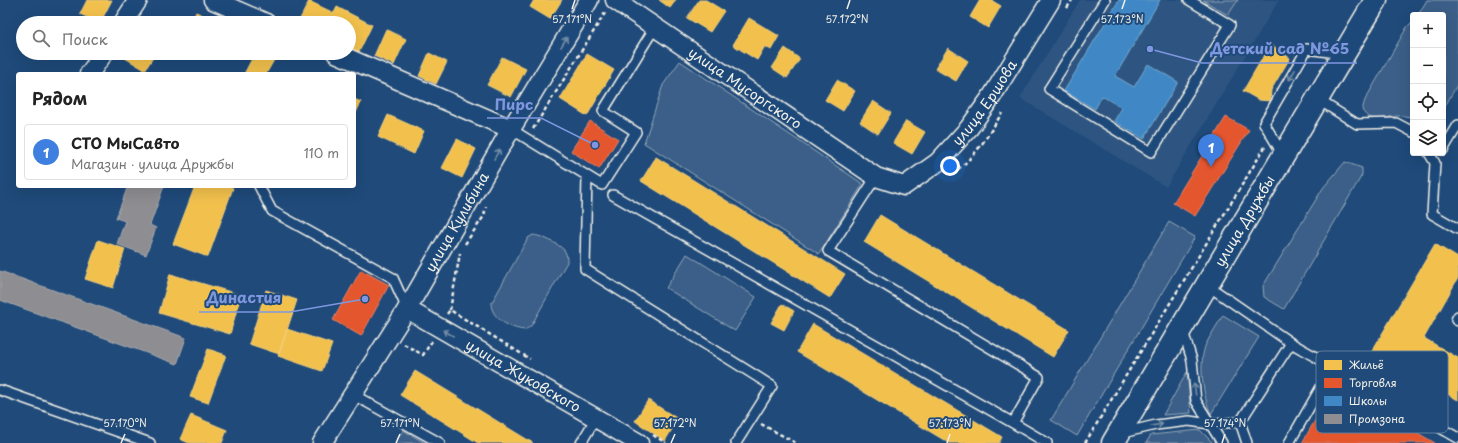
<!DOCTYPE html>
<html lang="ru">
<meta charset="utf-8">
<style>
:root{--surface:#fff;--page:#f2f2f2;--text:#222;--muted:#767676;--line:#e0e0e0;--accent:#2563eb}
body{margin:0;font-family:"Playpen Sans",sans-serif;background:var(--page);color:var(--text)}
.controls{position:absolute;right:12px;top:12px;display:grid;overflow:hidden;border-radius:4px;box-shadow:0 4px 16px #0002}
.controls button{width:36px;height:36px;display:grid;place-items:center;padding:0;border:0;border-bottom:1px solid var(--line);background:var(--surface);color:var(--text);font:20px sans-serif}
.you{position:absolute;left:950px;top:166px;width:14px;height:14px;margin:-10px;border:3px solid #fff;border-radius:50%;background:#1a73e8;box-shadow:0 0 0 6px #1a73e833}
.badge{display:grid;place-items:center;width:26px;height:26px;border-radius:50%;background:var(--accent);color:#fff;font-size:13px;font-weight:700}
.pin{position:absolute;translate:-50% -33px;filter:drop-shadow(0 1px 2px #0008)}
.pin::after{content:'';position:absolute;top:21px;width:14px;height:12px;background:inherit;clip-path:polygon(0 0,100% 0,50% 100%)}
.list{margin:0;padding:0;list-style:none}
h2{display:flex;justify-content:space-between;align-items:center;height:52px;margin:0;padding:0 16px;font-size:17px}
h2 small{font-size:13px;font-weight:400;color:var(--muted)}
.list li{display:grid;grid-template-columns:26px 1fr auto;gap:12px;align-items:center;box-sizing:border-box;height:56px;margin:0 8px 8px;padding:0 8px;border:1px solid var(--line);border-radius:4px}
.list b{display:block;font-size:15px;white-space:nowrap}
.list p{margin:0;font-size:13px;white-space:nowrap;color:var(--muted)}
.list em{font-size:13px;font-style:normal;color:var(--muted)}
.icon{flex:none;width:22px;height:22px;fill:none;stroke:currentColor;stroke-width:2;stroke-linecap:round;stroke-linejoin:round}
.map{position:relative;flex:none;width:1458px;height:443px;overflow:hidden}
.search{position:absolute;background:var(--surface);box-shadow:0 4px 16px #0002;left:16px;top:16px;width:340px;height:44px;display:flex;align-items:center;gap:10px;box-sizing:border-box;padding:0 14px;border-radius:22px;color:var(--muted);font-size:15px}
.panel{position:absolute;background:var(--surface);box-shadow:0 4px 16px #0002;left:16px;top:72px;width:340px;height:116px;border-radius:4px}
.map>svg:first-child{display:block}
</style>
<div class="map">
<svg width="1458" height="443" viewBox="0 0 1458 443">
<rect width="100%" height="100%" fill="#1f4a7a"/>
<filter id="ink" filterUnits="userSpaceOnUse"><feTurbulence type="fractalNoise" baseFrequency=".025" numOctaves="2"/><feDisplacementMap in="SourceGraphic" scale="8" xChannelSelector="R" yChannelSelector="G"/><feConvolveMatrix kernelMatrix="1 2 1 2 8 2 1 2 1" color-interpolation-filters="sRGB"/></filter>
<g filter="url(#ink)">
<path fill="#2d5581" d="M1080,0H1279L1166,187L1020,98Z"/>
<path fill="#3a5f88" stroke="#97a8b8" d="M1203,0H1238L1228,15Z
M1427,0H1458V83L1443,110V15H1418Z
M1413,21V117C1408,117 1402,115 1397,116C1385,117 1370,124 1362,110L1365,100L1407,27Z
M680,61L863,184L819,254L644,143L663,85Z
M1345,162L1362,168V175L1284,309L1264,297L1263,286L1323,188Z
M1169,222L1195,237L1077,436L1051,420Z
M533,235C542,236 557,243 564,250C567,254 567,258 567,262L531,326L525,330C511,329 492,319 491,304L528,238Z
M687,254L756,297L735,331L666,288Z
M1223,315L1259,337L1211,414C1203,397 1198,362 1206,344C1211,334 1218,324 1223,315Z
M1187,372L1191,413L1163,415Z
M403,430L425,443H395Z
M1200,430L1213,443H1146L1151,435Z"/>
<path fill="#f2c14e" stroke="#f3cf7c" d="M87,0H112L100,23L80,14Z
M534,0H562L550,19L530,7Z
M659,0H676L670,8Z
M699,0H706L724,11L710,32L687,18Z
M980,0H991L1001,6L988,28L970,17Z
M309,1L334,13L337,7L372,25L358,54L349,49V23H298Z
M196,12L216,21L215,23H191Z
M749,18L779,36L771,50L765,46L757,60L733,45Z
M386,29L406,39L394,65L374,56Z
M1270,45L1290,58L1271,90L1270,101L1259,100L1243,91Z
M785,48L800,59L787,78L772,68Z
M948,48L968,61L956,81L935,69Z
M128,53H156L145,70L125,58Z
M255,53H261L274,60L266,74H244Z
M429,53L447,62L436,84L419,76Z
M587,54L614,70L587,116L560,99Z
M502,57L526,69L511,97L487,85Z
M837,80L855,91L843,111L825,100Z
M354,99L361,102L354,117Z
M873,101L891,113L878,134L860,122Z
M388,115L424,131L414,154L378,137Z
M906,121L925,132L912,154L893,143Z
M457,139L476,149L462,178L442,168Z
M656,157L845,274L830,298L641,181Z
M195,186H229L233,188L208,257L173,244Z
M880,215L1069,330L1053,357L864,242Z
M98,240L125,249L113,288L85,279Z
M1435,244L1458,258V278L1424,338L1458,358V400L1372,351Z
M170,274L241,295L230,334L159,313Z
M266,290L297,300L279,354L249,344Z
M782,304L794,311L784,330L771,323Z
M813,324L1002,437L999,443H949L797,352Z
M287,329L332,344L322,371L278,356Z
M208,349L226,355L208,403L190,397Z
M415,371L533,443H478L400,395Z
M648,400L678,419L665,441L635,421Z
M191,415L227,430L222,443H189L180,439Z"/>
<path fill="#e4572e" stroke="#e98566" d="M1226,117L1249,130L1195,216L1173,203Z
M590,121L618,139L599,169L571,151Z
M361,270L389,285L361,336L333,320Z
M1332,391L1368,411L1371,406L1435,443H1302Z"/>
<path fill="#3f88c5" stroke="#75a8d0" d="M1119,0H1160L1115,76L1134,87L1148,64L1178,82L1144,139L1114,121L1122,108L1102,96L1095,109L1064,91Z"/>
<path fill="#8d8d92" stroke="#acabac" d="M128,186H164L150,225L156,228L146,255L117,244L125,221L116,218Z
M0,271L186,338L177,364L0,300Z"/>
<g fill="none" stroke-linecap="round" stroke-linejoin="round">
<g stroke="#f4f1e8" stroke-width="12">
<path id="service" d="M1105,0L1049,89L1151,152L1230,25L1189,0
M1317,99L1357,124L1396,123L1413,132
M511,129L602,185L636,132L603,111L655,27
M1443,150L1458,125
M1429,153L1435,163L1432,214L1458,229
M1283,155L1264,123L1307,49L1344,54
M587,176L585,269L772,386L736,443
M876,177L828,251L1039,377L1013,423L1047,443
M259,186L272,211L393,278L407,309
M613,195L1013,423
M1207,285L1291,343L1458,438
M1458,316L1456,320L1458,321
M1183,331L1192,360L1196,401L1222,443
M0,390L150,443
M352,394L440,443
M1122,433L1156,425L1189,421L1210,424L1240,422
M581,443L596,418
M1247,443L1240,422L1291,343
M1289,443L1333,366"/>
</g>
<g stroke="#f4f1e8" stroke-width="21">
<g id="minor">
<path d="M213,0L266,23"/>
<path id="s1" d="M615,0L876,177L904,186L938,162L969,128L992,96L1051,0"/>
<path d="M123,23L138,0"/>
<path d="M336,53L511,129"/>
<path d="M89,74L104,53"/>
<path id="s2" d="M407,309L639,443"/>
<path id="s3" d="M322,443L407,309L511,129L589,0"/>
</g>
</g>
<g stroke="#f4f1e8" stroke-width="25">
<g id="primary">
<path id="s4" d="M1113,443L1376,0"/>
</g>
</g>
<path stroke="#f4f1e8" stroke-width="2.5" stroke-dasharray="4 3" stroke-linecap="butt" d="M1067,8L1072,0
M533,129L605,13
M952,173C975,159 988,135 1002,113
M465,244L484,216L486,207
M450,310L460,253
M447,314L450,310L530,359
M404,344L423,355L432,341
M761,424L796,443
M653,435L666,443
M1085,443L1265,147"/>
<use href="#service" stroke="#1f4a7a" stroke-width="9"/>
<use href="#minor" stroke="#1f4a7a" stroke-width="18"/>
<use href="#primary" stroke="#1f4a7a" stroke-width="22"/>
</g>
<defs><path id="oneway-shaft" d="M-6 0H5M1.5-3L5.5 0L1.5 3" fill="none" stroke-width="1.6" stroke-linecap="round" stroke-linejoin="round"/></defs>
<g stroke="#748da6">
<use href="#oneway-shaft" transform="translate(564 42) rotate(-59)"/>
<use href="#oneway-shaft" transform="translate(1292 75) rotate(120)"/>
<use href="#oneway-shaft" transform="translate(497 154) rotate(-60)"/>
<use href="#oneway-shaft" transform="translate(448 333) rotate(-150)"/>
<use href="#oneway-shaft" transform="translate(1195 389) rotate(-96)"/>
<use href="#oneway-shaft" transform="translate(1157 425) rotate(-10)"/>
</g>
</g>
<path fill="none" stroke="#f4f1e8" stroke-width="1.5" d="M572,9L575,0M847,9L850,0M1122,9L1125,0M121,443L125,434M396,443L400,434M671,443L675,434M947,443L950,434M1222,443L1225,434"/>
<g text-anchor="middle" stroke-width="4" stroke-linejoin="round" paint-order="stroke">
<g font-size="14" fill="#f4f1e8" stroke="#1f4a7a">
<text dy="5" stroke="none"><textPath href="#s1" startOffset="157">улица Мусоргского</textPath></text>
<text dy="5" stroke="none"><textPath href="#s1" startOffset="462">улица Ершова</textPath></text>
<text dy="5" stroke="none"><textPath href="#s4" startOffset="258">улица Дружбы</textPath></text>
<text dy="5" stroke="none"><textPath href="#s3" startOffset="259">улица Кулибина</textPath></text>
<text dy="5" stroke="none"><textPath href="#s2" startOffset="134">улица Жуковского</textPath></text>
</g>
</g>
<rect x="1316" y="351" width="132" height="82" rx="6" fill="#1f4a7a" stroke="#5f7c9b" stroke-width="1"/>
<rect x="1324" y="360" width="18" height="10" fill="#f2c14e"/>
<rect x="1324" y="378" width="18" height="10" fill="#e4572e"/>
<rect x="1324" y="396" width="18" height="10" fill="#3f88c5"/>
<rect x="1324" y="414" width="18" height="10" fill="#8d8d92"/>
<g font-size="11" fill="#f4f1e8">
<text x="1349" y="369">Жильё</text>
<text x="1349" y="387">Торговля</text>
<text x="1349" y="405">Школы</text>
<text x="1349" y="423">Промзона</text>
</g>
<g font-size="10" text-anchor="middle" fill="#f4f1e8" stroke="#1f4a7a" stroke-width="4" stroke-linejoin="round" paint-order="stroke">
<text x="572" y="23">57.171°N</text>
<text x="847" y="23">57.172°N</text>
<text x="1122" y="23">57.173°N</text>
<text x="125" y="427">57.170°N</text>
<text x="400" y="427">57.171°N</text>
<text x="675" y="427">57.172°N</text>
<text x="950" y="427">57.173°N</text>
<text x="1225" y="427">57.174°N</text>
</g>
<path fill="none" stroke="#7e97df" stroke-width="1.5" d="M1150 49L1202 63H1357M595 145L541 118H487M365 299L290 312H199"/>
<g fill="#7e97df" stroke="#1f4a7a" stroke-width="1.5">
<circle cx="1150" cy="49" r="4"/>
<circle cx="595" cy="145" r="4"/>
<circle cx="365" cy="299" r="4"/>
</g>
<g font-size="15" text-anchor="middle" font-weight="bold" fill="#7e97df" stroke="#1f4a7a" stroke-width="4" stroke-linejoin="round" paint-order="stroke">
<text x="1280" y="54">Детский сад №65</text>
<text x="514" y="110">Пирс</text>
<text x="244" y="303">Династия</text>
</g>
</svg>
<div class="controls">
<button>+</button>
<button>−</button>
<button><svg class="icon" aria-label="locate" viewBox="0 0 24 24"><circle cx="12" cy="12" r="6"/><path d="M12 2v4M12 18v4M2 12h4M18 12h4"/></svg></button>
<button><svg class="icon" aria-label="layers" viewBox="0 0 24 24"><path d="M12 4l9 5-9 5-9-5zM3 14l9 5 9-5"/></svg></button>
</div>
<div class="you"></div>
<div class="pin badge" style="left:1211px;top:167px;background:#3f7fe0">1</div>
<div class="search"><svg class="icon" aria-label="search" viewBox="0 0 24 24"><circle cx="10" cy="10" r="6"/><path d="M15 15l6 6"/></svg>Поиск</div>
<section class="panel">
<h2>Рядом<small></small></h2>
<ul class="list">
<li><span class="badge" style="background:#3f7fe0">1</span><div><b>СТО МыСавто</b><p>Магазин · улица Дружбы</p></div><em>110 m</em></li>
</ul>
</section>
</div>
